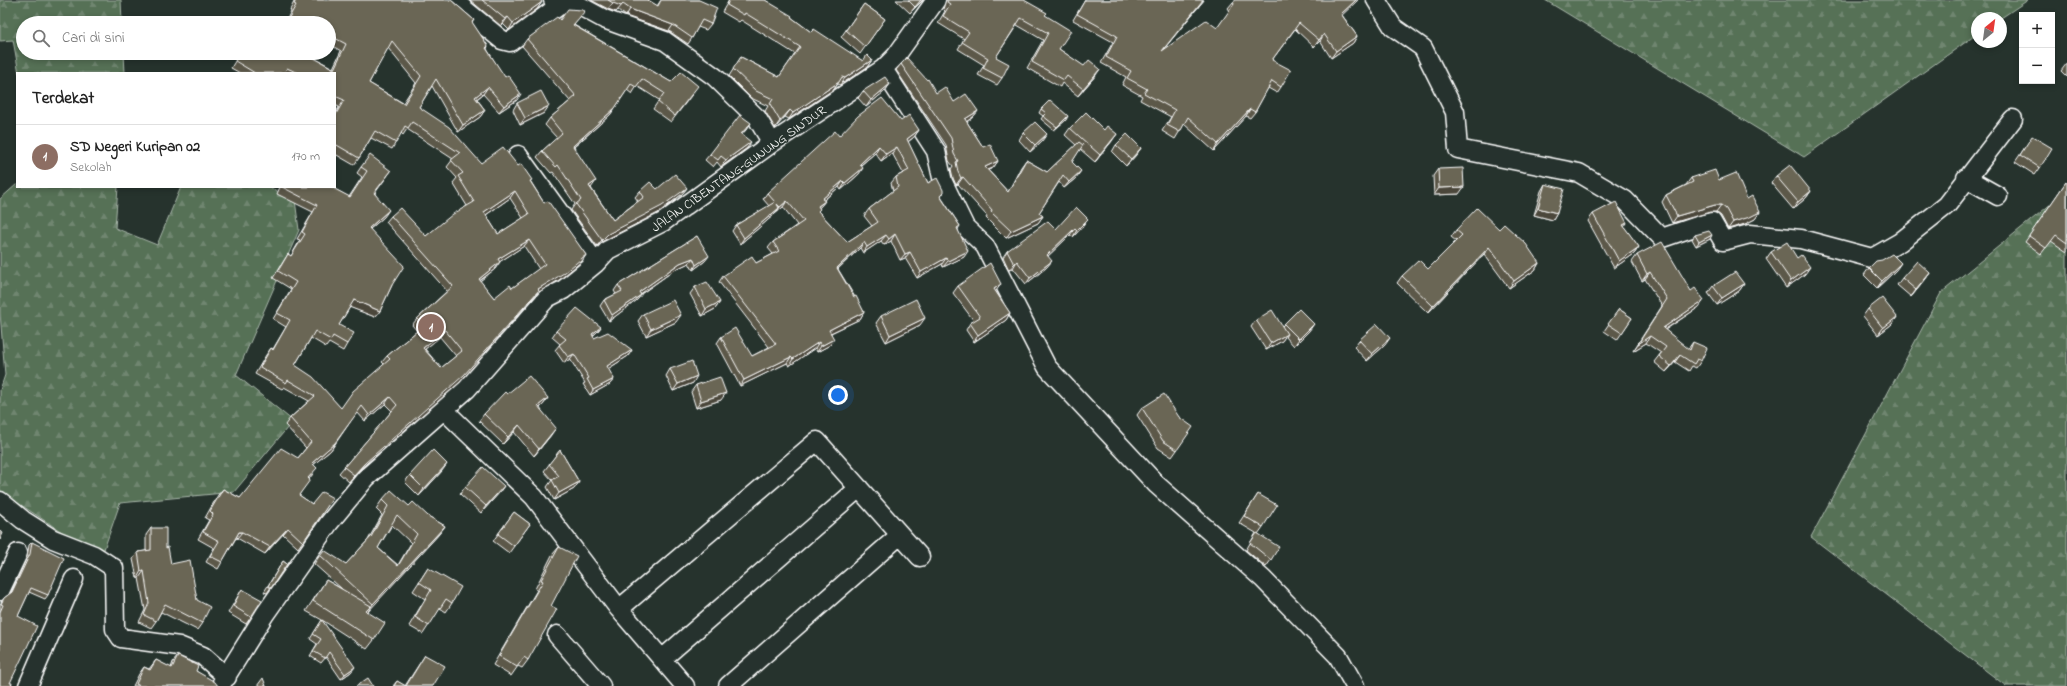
<!DOCTYPE html>
<html lang="id">
<meta charset="utf-8">
<style>
:root{--surface:#fff;--page:#f2f2f2;--text:#222;--muted:#767676;--line:#e0e0e0;--accent:#857141}
body{margin:0;font-family:"Indie Flower",sans-serif;background:var(--page);color:var(--text)}
.controls{position:absolute;right:12px;top:12px;display:grid;overflow:hidden;border-radius:0px;box-shadow:0 2px 6px #0003}
.controls button{width:36px;height:36px;display:grid;place-items:center;padding:0;border:0;border-bottom:1px solid var(--line);background:var(--surface);color:var(--text);font:20px sans-serif}
.compass{position:absolute;left:1971px;top:12px;width:36px;height:36px;border-radius:50%;background:var(--surface);box-shadow:0 2px 6px #0003;rotate:29deg}
.you{position:absolute;left:838px;top:395px;width:14px;height:14px;margin:-10px;border:3px solid #fff;border-radius:50%;background:#1a73e8;box-shadow:0 0 0 6px #1a73e833}
.badge{display:grid;place-items:center;width:26px;height:26px;border-radius:50%;background:var(--accent);color:#fff;font-size:13px;font-weight:700}
.pin{position:absolute;translate:-50% -50%;border:2px solid #fff;box-shadow:0 1px 4px #0006}
.list{margin:0;padding:0;list-style:none}
h2{display:flex;justify-content:space-between;align-items:center;height:52px;margin:0;padding:0 16px;font-size:17px}
h2 small{font-size:13px;font-weight:400;color:var(--muted)}
.list li{display:grid;grid-template-columns:26px 1fr auto;gap:12px;align-items:center;box-sizing:border-box;height:64px;padding:0 16px;border-top:1px solid var(--line)}
.list b{display:block;font-size:15px;white-space:nowrap}
.list p{margin:0;font-size:13px;white-space:nowrap;color:var(--muted)}
.list em{font-size:13px;font-style:normal;color:var(--muted)}
.icon{flex:none;width:22px;height:22px;fill:none;stroke:currentColor;stroke-width:2;stroke-linecap:round;stroke-linejoin:round}
.map{position:relative;flex:none;width:2067px;height:686px;overflow:hidden}
.search{position:absolute;background:var(--surface);box-shadow:0 2px 6px #0003;left:16px;top:16px;width:320px;height:44px;display:flex;align-items:center;gap:10px;box-sizing:border-box;padding:0 14px;border-radius:22px;color:var(--muted);font-size:15px}
.panel{position:absolute;background:var(--surface);box-shadow:0 2px 6px #0003;left:16px;top:72px;width:320px;height:116px;border-radius:0px}
.map>svg:first-child{display:block}
</style>
<div class="map">
<svg width="2067" height="686" viewBox="0 0 2067 686">
<defs>
<pattern id="forest-firs" width="22" height="20" patternUnits="userSpaceOnUse"><rect width="22" height="20" fill="#567157"/><path d="M5 1l3.5 6h-7zM16 11l3.5 6h-7z" fill="#6f8670"/></pattern>
</defs>
<rect width="100%" height="100%" fill="#26332d"/>
<filter id="ink" filterUnits="userSpaceOnUse"><feTurbulence type="fractalNoise" baseFrequency=".025" numOctaves="2"/><feDisplacementMap in="SourceGraphic" scale="8" xChannelSelector="R" yChannelSelector="G"/><feConvolveMatrix kernelMatrix="1 2 1 2 8 2 1 2 1" color-interpolation-filters="sRGB"/></filter>
<g filter="url(#ink)">
<path fill="url(#forest-firs)" stroke="#aab8ab" d="M0,0H121L122,23H23V53H124L125,73H19L13,40L0,41Z
M1545,0H2028L2001,18H1977V34L1804,157Z
M17,184V187H118L115,228L157,245L181,187H269L295,200L299,230L236,375L293,421L234,492L120,503L101,558L0,491V390L5,375L0,313V199Z
M2067,191V686H2006L1811,537L1941,293Z"/>
<g fill="none" stroke-linecap="round" stroke-linejoin="round">
<g stroke="#fff" stroke-width="21">
<path id="minor" d="M453,0L502,40L510,42L560,5
M553,0L560,5L580,6L604,19L665,41L715,77L757,118L772,143
M1376,0L1393,27L1423,48L1455,112L1458,149L1579,173L1625,200L1662,238L1700,225L1712,222L1723,241L1750,234L1801,239L1872,258L1900,242L1947,205L2013,119
M883,69L936,151L943,182L965,227L985,246L1047,367L1157,485L1263,579L1338,656L1355,686
M518,155L596,263
M1966,178L1998,196
M444,410L534,497L619,609L685,686
M0,501L23,520L53,539L94,555L114,568L115,629L121,638L179,646L203,656L227,677
M0,591L18,553
M619,609L817,441L920,557
M557,635L601,686
M662,659L859,488
M28,686L74,579
M220,686L265,614L329,523L366,478L467,389L547,298L563,290L596,263L608,250L663,222L772,143L883,69L896,56L936,0
M728,686L900,535"/>
</g>
<use href="#minor" stroke="#26332d" stroke-width="18"/>
</g>
<path fill="#5c5848" stroke="#fff" fill-rule="evenodd" d="M295,0H451L474,20L472,23L488,46L487,49L517,100L499,112L483,94L477,99L485,110L480,117L458,132L432,86L419,107L481,163L518,166L531,182L544,203L586,255L582,261L559,280L537,293L460,382L359,470L349,482L339,473L344,467L392,411L385,404L365,421L357,412L331,450L313,465V474L309,479L299,495L312,504L333,498L298,548L283,534L265,554L237,538H236L222,562L218,569L206,562L214,548L198,539L209,520L205,518L218,495L223,489L240,498L298,458L306,448L285,425L290,418L309,401L284,387L282,389L255,374L266,355L271,348L273,349L286,327L273,319L291,289L273,278L288,254L291,256L300,240L297,239L313,212L277,194L280,187H331L349,197L362,177L357,173L361,167L391,171L375,193L384,217L370,229L392,285L380,311L375,317L350,307L339,325L347,344L343,351L329,343L326,347L311,338L295,365L341,408L384,364L382,362L387,356L417,331L412,325L417,319L447,291L386,222L391,216L426,236L467,206L453,183L457,178L447,167L453,159L407,129L403,135L401,133L392,149L371,138L359,158L354,165L335,154V114L339,107L335,105V73H240L231,68L240,53L249,54L250,53H305L333,68L341,51L329,44V23H285L291,11L290,10ZM388,48L416,83L403,103L369,83ZM510,198L523,218L498,234L486,215ZM524,246L539,269L512,288L494,298L480,281L495,269L499,262ZM440,337L456,356L441,368L425,349Z
M470,0H541L540,1L542,2L537,9L509,30L503,24L501,26Z
M591,0H648L657,6L661,0H699L711,24L706,30L698,27L692,38L688,44L669,31L626,16L618,10L616,12L608,9Z
M729,0H765L791,17L811,32L863,61L872,60L867,67L840,85L838,84L834,89L789,119L785,117L775,128L765,111L768,106L751,98L729,76L741,57L779,77L795,54L741,20L739,22L722,12Z
M896,0H923L910,13Z
M946,0H1024L1045,15L1059,49L1096,75L1078,96L1062,83L1060,87L1027,68L1043,40L1017,25L996,57L1002,78L997,85L978,75L984,65L958,49L964,39L938,23L945,11L943,9Z
M1085,0H1204L1164,49L1217,28L1230,11L1228,8L1233,2L1342,15L1357,36L1353,43L1331,58L1320,41L1314,47L1295,29L1272,60L1281,87L1277,93L1268,88L1255,112L1250,118L1246,116L1214,151L1184,124L1175,139L1162,131L1171,117L1140,100L1142,96L1122,85L1126,77L1101,63L1113,42L1073,20Z
M864,4L885,19L860,54L841,37Z
M580,18L574,25L671,82L694,92L671,122L653,109L659,100L637,86L632,94L627,90L610,115L574,147L591,188L613,220L638,201L635,197L640,191L657,189L687,188L682,194L658,213L603,241L597,246L571,210L575,204L553,172L551,173L537,157L542,151L557,138L545,125L550,118L570,101L522,46L527,39L560,20Z
M2067,63V77L2061,71Z
M901,64L936,93L954,102L978,111L973,117L967,122L983,147L998,161L993,168L988,170L1008,192L1021,167L1026,160L1047,172L1076,145L1065,135L1070,128L1112,141L1095,162L1080,149L1072,162L1076,178L1064,188L1059,182L1039,213L1043,216L1038,223L1006,238L986,218L987,216L958,184L956,185L953,178L951,169L953,166L949,161L946,145L896,70Z
M890,84L885,91L866,107L858,98L863,91Z
M517,103L544,113L520,125L513,110Z
M1041,109L1066,120L1054,130L1041,119L1043,116L1039,113Z
M901,121L919,130L914,137L908,142L928,183L943,193L941,197L960,226L958,229L964,257L943,267L942,264L917,278L905,258L900,260L891,241L884,245L881,241L863,253L860,248L838,269L864,312L860,319L831,333L830,345L817,352L815,348L789,366L787,363L740,386L717,343L721,337L752,356L769,347L719,282L723,276L756,263L773,254L768,248L773,242L797,225L783,207L740,244L732,231L736,225L769,206L763,199L767,193L839,136ZM875,153L881,161L892,153L903,173L896,177L891,183L893,191L869,209L864,216L872,226L847,242L818,211L819,208L825,201L824,200L839,187L841,190L859,174L861,165Z
M751,123L742,134L747,148L721,167L717,162L713,167L705,160L710,154Z
M1023,133L1042,141L1030,152L1019,140Z
M2028,143L2040,168L2035,175L2015,162Z
M1116,145L1141,148L1136,155L1126,166L1112,152Z
M1438,169L1459,194L1434,195L1433,176Z
M1776,176L1811,191L1806,198L1793,209L1771,183Z
M1691,178L1719,180L1747,199L1760,212L1755,219L1745,224L1728,229L1721,216L1716,212H1710L1672,223L1662,202L1666,195L1686,185Z
M2066,182L2067,183V252L2051,241L2041,254L2025,242Z
M1545,184L1557,213L1553,220L1534,215L1541,191Z
M1593,214L1627,223L1624,227L1639,247L1634,254L1614,268L1588,221Z
M1084,225L1073,237L1070,235L1048,256L1047,267L1026,284L1013,268L1009,270L1003,257L1007,251L1056,229Z
M1499,229L1539,263L1535,270L1509,288L1484,254L1428,313L1397,283L1402,276L1428,269L1456,241L1451,237L1456,230Z
M1695,235L1710,239L1696,246L1692,239Z
M697,236L705,261L693,270L689,263L676,269L641,294V295L637,300L609,321L600,306L604,300L616,294L614,291L618,285Z
M1771,252L1805,274L1786,288L1766,259Z
M1637,255L1699,307L1665,330L1688,349L1693,342L1701,361L1696,368L1692,366L1689,371L1675,362L1666,372L1654,362L1661,353L1646,343L1633,351L1662,306L1645,279L1642,281L1632,262Z
M1869,268L1896,270L1877,288L1864,275Z
M1930,273L1925,280L1911,297L1897,285L1902,278Z
M1744,284L1739,291L1717,305L1708,293L1713,286Z
M958,286L996,291H995L1010,313L1006,320L974,342L966,330L970,323L974,321L953,293Z
M695,287L720,302L715,309L702,316L690,294Z
M1619,309L1632,318L1617,340L1604,331Z
M1868,309L1897,317L1892,324L1878,335L1863,316Z
M643,314L676,322L646,336L638,321Z
M881,316L920,325L886,342L876,323Z
M1256,320L1282,326L1284,324L1309,331L1294,346L1285,336L1282,341L1266,350L1251,327Z
M601,327L597,332L593,336L594,338L632,350L628,356L608,369L614,379L610,384L590,395L583,384L585,383L570,359L564,363L555,350L560,344L552,337L556,331Z
M1359,340L1385,345L1367,361L1354,347Z
M670,369L693,383L673,391L666,376Z
M696,385L721,400L696,408L691,392Z
M507,394L548,398L543,405L540,408L551,435L534,456L514,432L503,444L479,421L484,414Z
M1142,408L1179,417L1177,450L1172,457L1158,448L1137,415Z
M560,450L579,482L574,489L554,500L547,487L552,480L544,471Z
M442,471L419,496L405,482L410,475Z
M465,487L499,493L481,513L460,494Z
M1258,494L1263,527L1258,534L1271,560L1266,567L1246,550L1256,533L1239,523Z
M382,500L409,506L428,516L445,526L439,534L367,612L374,640L367,649L322,620L351,672L341,679L326,657L321,663L310,656L317,644L310,639L322,620L306,611L326,580L342,589L314,564L320,555L346,564L368,540L382,515L376,509ZM392,525L411,543L398,565L378,548Z
M514,512L530,524L509,553L493,541Z
M151,528L166,548L171,564L197,600L202,623L197,630L161,612L156,621L151,628L139,622L145,610L139,578H137L133,559L138,552L146,551V535Z
M32,542L48,595L45,599L29,592L18,616L0,686V604L4,598L11,593L27,557L29,545Z
M559,547L551,606L528,660L522,668L518,666L511,676L493,665L537,590L535,589L552,555Z
M283,561L287,564L267,593L264,592Z
M428,568L452,603L446,612L440,608L423,634L409,626L425,599L413,591Z
M242,589L251,617L246,624L228,613L238,596Z
M425,655L433,686H393L397,681L405,686Z
M178,656L196,671L218,686H133L139,674L144,667L149,669L156,660L171,668L173,662Z"/>
<path fill="#4b473b" stroke="#fff" d="M921,0H923L910,13L915,7Z
M1203,0H1204L1157,57L1162,51Z
M1356,0H1358L1337,20L1341,14Z
M542,2L537,9L509,30L513,23Z
M613,3L623,4L616,12L608,9Z
M630,9L673,25L669,31L626,16Z
M508,17L503,24L501,26L505,19Z
M1324,34L1320,41L1314,47L1319,40Z
M1357,36L1353,43L1331,58L1336,51Z
M202,53H227L225,56L201,55Z
M872,60L867,67L840,85L845,78Z
M1100,69L1096,75L1078,96L1083,89Z
M839,82L834,89L789,119L793,113Z
M890,84L885,91L866,107L871,100Z
M488,87L483,94L471,103L475,97Z
M521,94L517,100L499,112L504,106Z
M549,106L544,113L520,125L525,118Z
M615,108L610,115L568,152L573,146Z
M1250,109L1246,116L1214,151L1218,144Z
M485,110L480,117L458,132L463,125Z
M790,110L785,117L775,128L780,121Z
M978,111L973,117L960,126L965,119Z
M1068,116L1066,120L1054,130Z
M751,123L746,130L737,140L741,134Z
M919,130L914,137L902,146L907,139Z
M1047,134L1042,141L1030,152L1035,145Z
M1117,134L1112,141L1095,162L1100,155Z
M751,142L747,148L721,167L726,160Z
M879,146L875,153L855,170L860,164Z
M897,147L892,153L881,161L886,154Z
M1141,148L1136,155L1126,166L1131,159Z
M998,161L993,168L980,173L985,167Z
M863,168L859,174L841,190L845,183Z
M1081,171L1076,178L1064,188L1069,182Z
M963,177L958,184L956,185L961,178Z
M596,181L591,188L589,186Z
M843,181L839,187L818,205L822,199Z
M1464,187L1459,194L1434,195L1439,188Z
M687,188L682,194L658,213L603,241L597,246L602,240L608,234Z
M515,191L510,198L480,219L484,212Z
M1811,191L1806,198L1793,209L1798,202Z
M787,201L783,207L775,214L780,207Z
M825,201L820,207L813,212L818,206Z
M1715,205H1721L1716,212H1710L1672,223L1677,216Z
M779,208L775,214L740,244L744,238Z
M1538,208L1557,213L1553,220L1534,215Z
M389,210L384,217L364,234L369,228Z
M1760,212L1755,219L1745,224L1728,229L1733,222Z
M1043,216L1038,223L1006,238L1011,231Z
M1088,219L1084,225L1073,237L1077,230Z
M1075,228L1070,235L1043,261L1047,255Z
M895,234L891,241L884,245L889,239Z
M886,235L881,241L863,253L867,247Z
M1712,235L1710,239L1696,246L1699,242Z
M529,240L524,246L493,266L498,259Z
M864,242L860,248L832,274L837,268Z
M1489,247L1484,254L1428,313L1433,306Z
M1639,247L1634,254L1614,268L1619,261Z
M968,251L964,257L943,267L948,261Z
M910,252L905,258L900,260L905,254Z
M586,255L582,261L559,280L537,293L460,382L359,470L349,482L364,464L538,289Z
M709,256L705,261L693,270L696,265Z
M693,258L689,263L676,269L636,297L639,292L680,263Z
M946,258L942,264L917,278L921,272Z
M1017,261L1013,268L1009,270L1014,264Z
M1052,261L1047,267L1026,284L1030,278Z
M500,262L495,269L474,285L479,279Z
M1539,263L1535,270L1509,288L1514,281Z
M1901,263L1896,270L1877,288L1882,281Z
M1810,267L1805,274L1786,288L1791,281Z
M1650,272L1645,279L1642,281L1647,274Z
M1930,273L1925,280L1911,297L1916,290Z
M1001,284L996,291L989,296L994,289Z
M1744,284L1739,291L1717,305L1722,298Z
M641,295L637,300L609,321L612,315Z
M354,300L380,311L375,317L349,307Z
M1704,300L1699,307L1658,334L1663,328Z
M720,302L715,309L702,316L706,309Z
M864,312L860,319L824,336L829,330Z
M1010,313L1006,320L974,342L978,335Z
M681,315L676,322L646,336L651,329Z
M1897,317L1892,324L1878,335L1883,328Z
M925,318L920,325L886,342L890,335Z
M1314,324L1309,331L1294,346L1299,339Z
M601,327L597,332L588,340L592,334Z
M445,330L440,337L419,354L423,348Z
M1287,334L1282,341L1266,350L1271,343Z
M1650,336L1646,343L1633,351L1638,344Z
M1390,338L1385,345L1367,361L1372,354Z
M834,339L830,345L817,352L821,346Z
M819,342L815,348L789,366L793,359Z
M632,350L628,356L603,372L607,366Z
M574,354L570,359L564,363L568,357Z
M1680,355L1675,362L1666,372L1671,366Z
M791,357L787,363L740,386L744,380Z
M697,376L693,383L673,391L678,384Z
M614,379L610,384L590,395L593,390Z
M726,393L721,400L696,408L701,401Z
M390,397L385,404L365,421L369,415Z
M548,398L543,405L533,413L538,406Z
M519,425L514,432L503,444L508,437Z
M556,428L551,435L534,456L539,449Z
M335,443L331,450L307,470L312,463Z
M447,464L442,471L419,496L424,489Z
M579,482L574,489L554,500L559,493Z
M504,486L499,493L481,513L486,506Z
M445,526L439,534L367,613L373,604Z
M288,528L283,534L265,554L270,547Z
M239,532H242L237,538L235,539Z
M141,571H144L139,578H137Z
M355,667L351,672L341,679L345,674Z"/>
<path fill="#6b6654" stroke="#fff" fill-rule="evenodd" d="M296,0H451L474,20L472,22L488,46L486,48L505,77L508,75L521,94L504,106L488,87L475,97L485,110L463,125L436,79L419,107L449,127L481,163L503,147L518,166L521,164L532,180L530,181L544,203L548,201L586,255L564,273L538,289L539,290L464,375L364,464L354,475L344,467L397,405L390,397L369,415L362,406L335,443L312,463L317,468L308,478L310,480L299,495L312,504L322,492L333,498L303,542L288,528L270,547L242,532H239L222,562L210,556L219,541L203,532L213,514L210,511L223,489L240,498L281,448L298,458L311,442L290,418L315,396L288,380L286,383L260,367L271,348L273,350L290,320L277,313L296,282L278,271L288,254L291,256L305,234L302,232L317,205L282,187H331L350,197L367,171L361,167L370,155L391,171L374,193L389,210L369,228L404,266L392,285L380,311L354,300L339,325L354,333L347,344L333,336L331,340L315,331L295,365L313,377L341,408L353,391L390,359L387,356L423,326L417,319L453,286L391,216L400,208L426,236L453,214L474,202L458,176L463,173L451,160L460,153L412,122L408,128L405,126L396,143L375,131L359,158L335,144V116L344,100L335,96V73H298L287,68L284,73H255L235,61L240,53H248L250,54L251,53H305L334,69L346,44L329,35V23H286L296,5L294,4ZM392,41L421,76L404,104L369,83ZM515,191L529,214L498,234L484,212ZM529,240L545,264L512,288L510,285L494,298L479,279L500,262L498,259ZM445,330L462,351L441,368L423,348Z
M482,0H540L542,2L513,23L508,17L505,19Z
M608,0H648L658,6L661,0H699L717,8L711,24L702,20L692,38L673,25L630,9L623,4L621,6L613,3Z
M729,0H765L792,16L791,17L811,32L814,29L863,61L867,55L872,60L845,78L842,77L839,82L793,113L790,110L780,121L770,104L773,99L756,91L733,69L741,57L779,77L800,47L745,13L744,15L727,5Z
M908,0H921L915,7Z
M948,0H1024L1047,13L1045,15L1071,31L1059,49L1084,66L1089,60L1100,69L1083,89L1067,76L1064,80L1032,62L1048,33L1021,18L996,57L1009,64L1002,78L983,68L988,58L962,42L969,32L943,16L950,4L947,2Z
M1085,0H1203L1162,51L1206,20L1217,28L1234,4L1233,2L1236,0H1356L1341,14L1357,36L1336,51L1324,34L1319,40L1299,23L1272,60L1291,70L1281,87L1272,81L1255,112L1250,109L1218,144L1188,117L1180,132L1167,125L1175,110L1144,93L1147,89L1127,78L1131,71L1106,57L1117,36L1077,14Z
M864,4L885,19L865,47L846,30Z
M568,9L582,10L585,11L573,25L671,82L681,72L698,86L675,116L658,102L664,93L642,79L636,87L631,84L615,108L573,146L596,181L589,186L613,220L644,197L640,191L650,182L657,189L675,174L687,188L662,206L608,234L602,240L576,204L581,200L558,165L556,167L542,151L562,133L550,118L576,96L527,39L557,17L560,20Z
M907,58L927,80L928,79L936,93L945,87L954,102L966,94L978,111L965,119L983,147L990,144L998,161L985,167L1008,192L1026,160L1047,172L1079,142L1083,145L1072,162L1081,171L1069,182L1063,175L1039,213L1043,216L1011,231L991,212L992,210L963,177L961,178L958,172L956,162L958,161L954,154L951,138L901,64Z
M885,77L890,84L871,100L863,91Z
M541,91L549,106L525,118L517,103Z
M882,98L901,121L909,115L919,130L907,139L928,183L937,178L943,190V193L940,196L960,226L957,228L968,251L948,261L946,258L921,272L910,252L905,254L895,234L889,239L886,235L867,247L864,242L837,268L854,297L856,296L864,312L829,330L834,339L821,346L819,342L793,359L791,357L744,380L721,337L735,328L752,356L776,344L723,276L752,256L756,263L779,251L773,242L804,221L787,201L780,207L777,204L779,208L744,238L736,225L775,202L767,193L835,131L839,136L858,116ZM879,146L886,154L897,147L909,170L896,177L898,187L869,209L878,222L847,242L818,211L820,209L818,206L825,201L822,199L843,181L845,183L863,168L860,164Z
M1050,100L1068,116L1057,127L1043,116L1046,113L1041,109Z
M1086,112L1104,130L1107,126L1117,134L1100,155L1070,128Z
M740,115L751,123L741,134L751,142L726,160L721,156L718,160L710,154Z
M1035,122L1047,134L1035,145L1023,133Z
M1127,134L1141,148L1131,159L1116,145Z
M2032,136L2052,148L2040,168L2020,155Z
M1790,165L1811,191L1798,202L1776,176Z
M1463,168L1464,187L1439,188L1438,169Z
M1715,170L1719,180L1736,173L1747,199L1752,196L1760,212L1750,217L1733,222L1726,209L1721,205H1715L1677,216L1666,195L1693,182L1691,178Z
M2066,182L2067,183V243L2056,235L2046,248L2029,236Z
M1545,184L1564,189L1557,213L1538,208Z
M1616,202L1627,223L1623,225L1639,247L1619,261L1593,214Z
M1076,207L1088,219L1077,230L1075,228L1047,255L1052,261L1030,278L1017,261L1014,264L1007,251L1048,221L1056,229Z
M1477,208L1499,229L1504,224L1526,244L1539,263L1514,281L1489,247L1433,306L1402,276L1419,260L1428,269L1462,235L1456,230Z
M1709,231L1712,235L1699,242L1695,235Z
M697,236L709,256L696,265L693,258L680,263L639,292L641,295L612,315L604,300L622,291L618,285Z
M1662,242L1691,291L1695,288L1704,300L1663,328L1690,350L1693,342L1707,348L1701,361L1697,359L1694,364L1680,355L1671,366L1659,356L1666,347L1650,336L1638,344L1667,299L1650,272L1647,274L1637,255Z
M1787,242L1797,258L1801,255L1810,267L1791,281L1771,252Z
M1892,254L1901,263L1882,281L1869,268L1876,261L1882,260Z
M1917,261L1930,273L1916,290L1902,278Z
M990,263L1001,284L994,289L1010,313L978,335L970,323L980,317L958,286Z
M1735,272L1744,284L1722,298L1713,286Z
M707,282L720,302L706,309L695,287Z
M1882,298L1897,317L1883,328L1868,309Z
M916,299L925,318L890,335L881,316Z
M673,300L681,315L651,329L643,314Z
M577,308L601,327L592,334L594,338L608,332L632,350L607,366L614,379L593,390L587,379L589,378L574,354L568,357L559,345L566,339L556,331Z
M1299,309L1314,324L1299,339L1284,324Z
M1619,309L1632,318L1622,333L1608,324Z
M1272,310L1287,334L1271,343L1256,320Z
M1377,324L1390,338L1372,354L1359,340Z
M692,361L697,376L678,384L670,369Z
M529,376L548,398L538,406L556,428L539,449L519,425L508,437L484,414L505,392L507,394Z
M720,377L726,393L701,401L696,385Z
M1164,394L1179,417L1193,427L1177,450L1163,441L1142,408Z
M433,450L447,464L424,489L410,475Z
M560,450L579,482L559,493L552,480L559,476L549,464Z
M483,467L504,486L486,506L465,487Z
M391,490L409,506L413,502L428,516L445,526L373,604L320,555L324,550L346,564L371,537L388,506L382,500ZM397,515L417,534L398,566L378,548Z
M1258,494L1277,505L1263,527L1244,516Z
M514,512L530,524L514,546L498,534Z
M151,528H166V548L168,547L171,564L190,560L197,600L210,607L202,623L165,604L156,621L144,615L149,603L144,571H141L138,552L151,550Z
M0,531L3,533L0,540Z
M1257,533L1279,547L1271,560L1250,543Z
M32,542L64,558L48,595L31,588L18,616L37,626L10,683H12L11,686H0V612L3,605L1,604L4,598L12,592L30,554Z
M559,547L577,556L551,606L557,609L528,660L524,657L517,667L499,656L543,581L541,580Z
M283,561L287,564L271,588L268,586Z
M428,568L461,587L452,603L446,599L429,626L415,617L431,590L419,582Z
M326,580L371,606L366,611L385,623L374,640L313,601Z
M242,589L262,600L251,617L233,606Z
M322,620L355,667L345,674L329,652L325,658L313,651L321,639L313,634Z
M425,655L445,666L433,686H406Z
M178,656L198,666L196,671L215,682L218,686H140L136,684L144,667L150,670L156,660L172,668Z
M263,678L266,686H257Z
M368,678L373,686H356Z
M397,681L406,686H394Z"/>
</g>
<g text-anchor="middle" stroke-width="3" stroke-linejoin="round" paint-order="stroke">
<g font-size="13" fill="#fff" stroke="#26332d">
<text transform="translate(738 168) rotate(-35)" y="5">JALAN CIBENTANG–GUNUNG SINDUR</text>
</g>
</g>
</svg>
<div class="controls">
<button>+</button>
<button>−</button>
</div>
<svg class="compass" viewBox="-18 -18 36 36"><path d="M0-13l5 13h-10z" fill="#e53935"/><path d="M0 13l5-13h-10z" fill="#767676"/></svg>
<div class="you"></div>
<div class="pin badge" style="left:431px;top:327px;background:#8d6e63">1</div>
<div class="search"><svg class="icon" aria-label="search" viewBox="0 0 24 24"><circle cx="10" cy="10" r="6"/><path d="M15 15l6 6"/></svg>Cari di sini</div>
<section class="panel">
<h2>Terdekat<small></small></h2>
<ul class="list">
<li><span class="badge" style="background:#8d6e63">1</span><div><b>SD Negeri Kuripan 02</b><p>Sekolah</p></div><em>170 m</em></li>
</ul>
</section>
</div>
